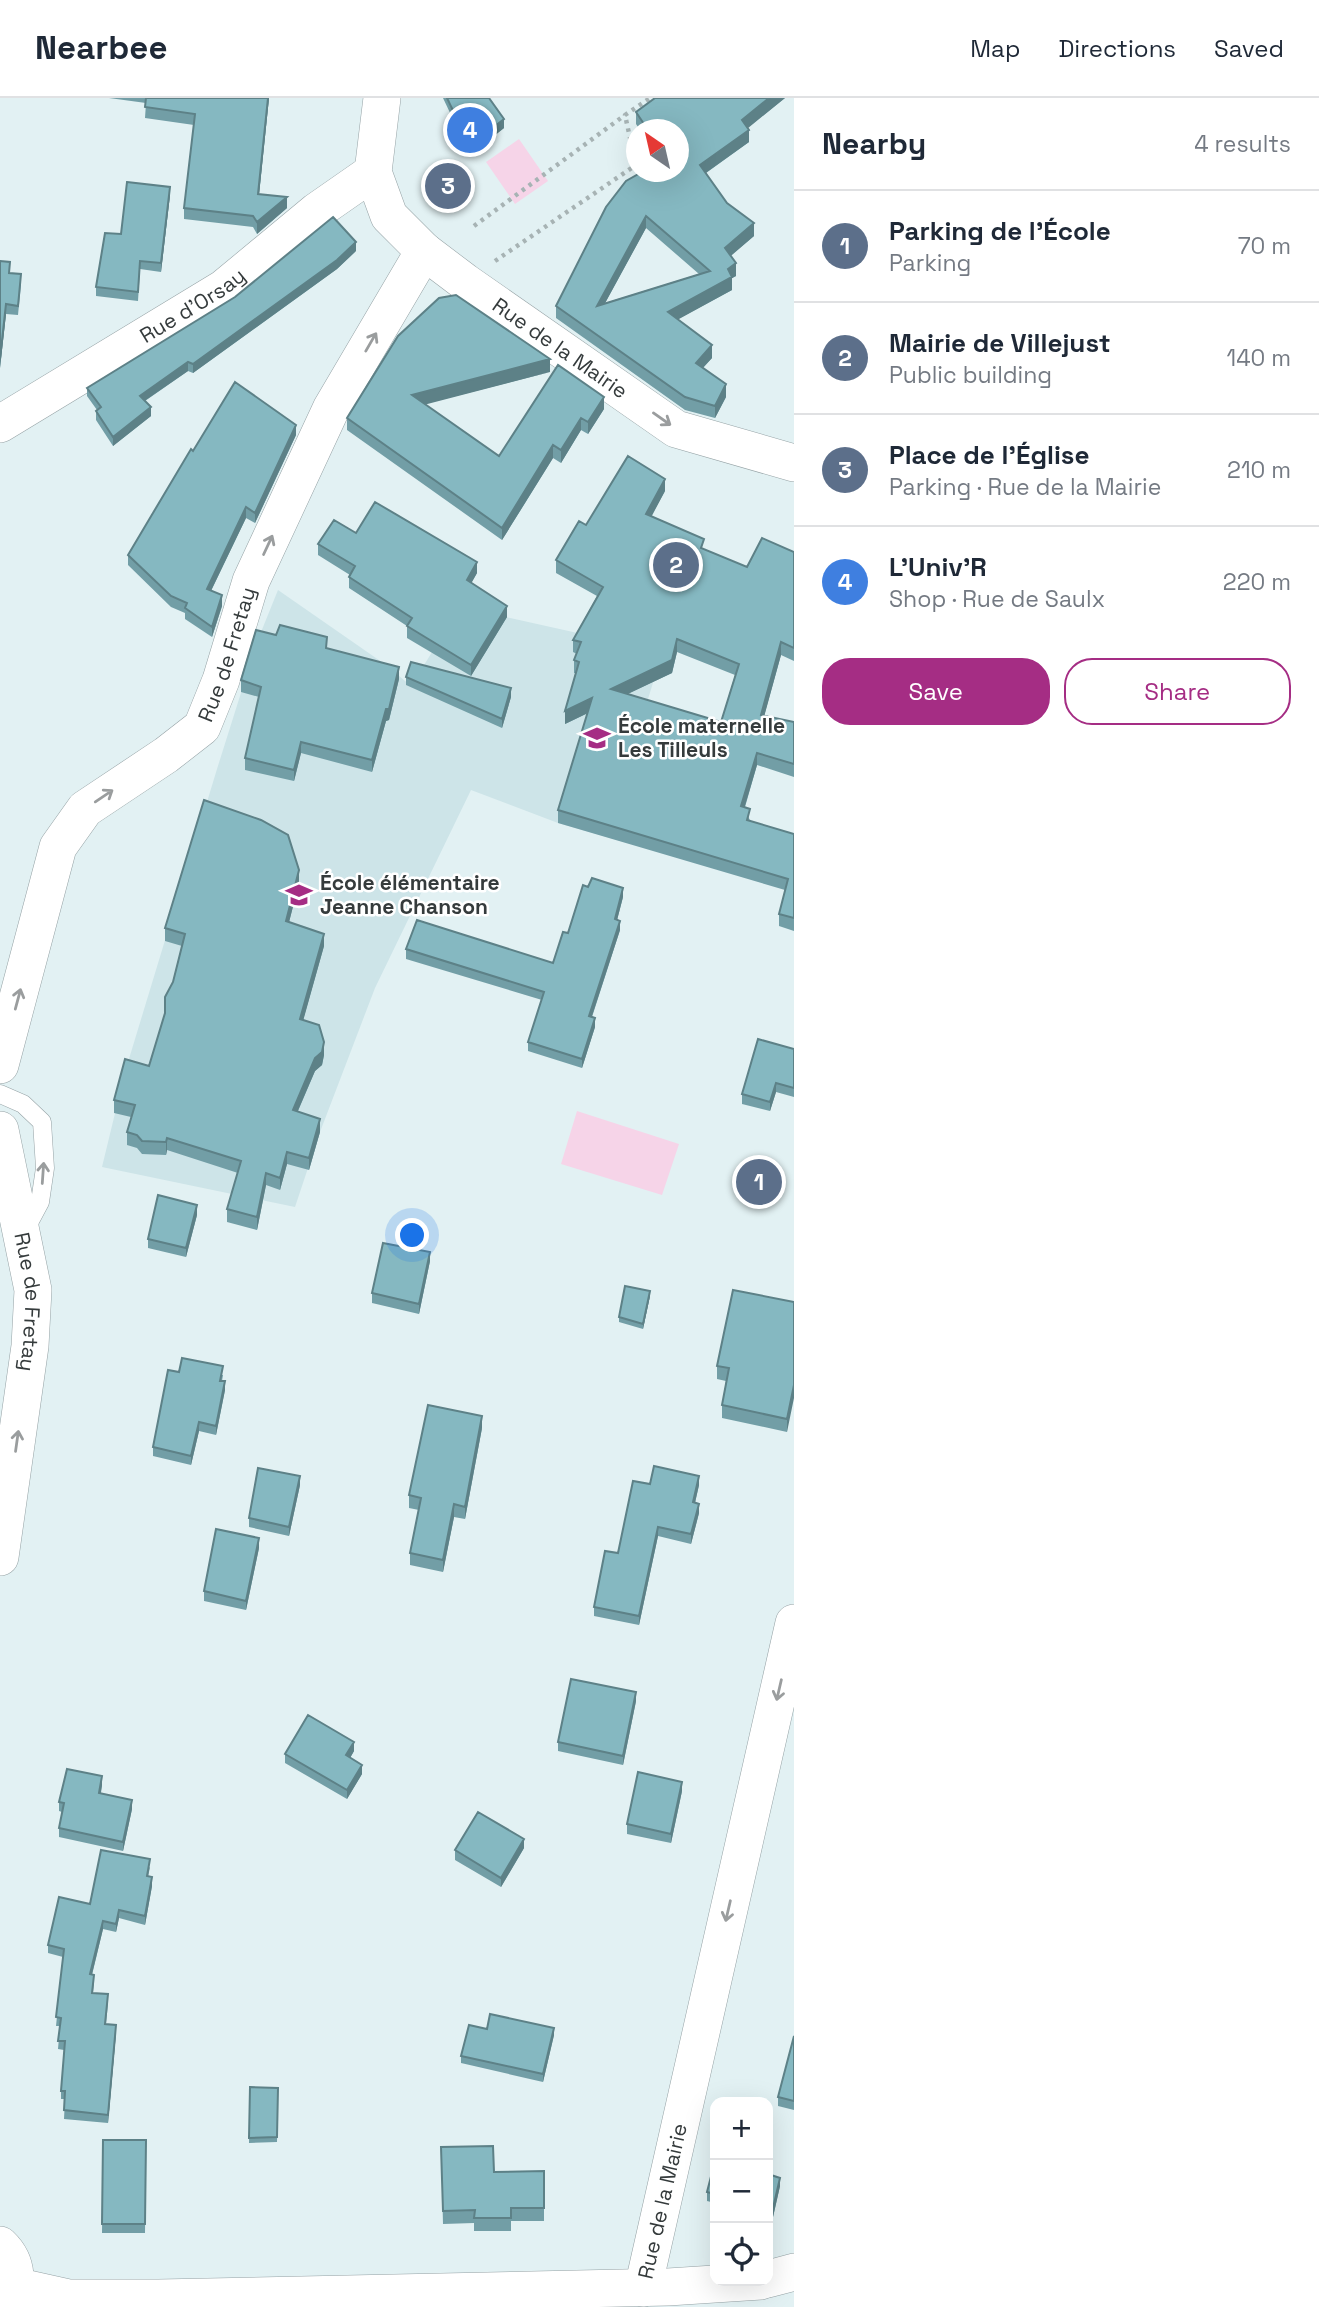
<!DOCTYPE html>
<meta charset="utf-8">
<style>
:root{--surface:#fff;--page:#f2f2f3;--text:#1f2937;--muted:#747a83;--line:#e0e1e3;--accent:#a52d84}
body{margin:0;font-family:"Space Grotesk",sans-serif;background:var(--page);color:var(--text)}
.controls{position:absolute;right:21px;bottom:21px;display:grid;overflow:hidden;border-radius:14px;box-shadow:0 7px 28px #0002}
.controls button{width:63px;height:63px;display:grid;place-items:center;padding:0;border:0;border-bottom:2px solid var(--line);background:var(--surface);color:var(--text);font:35px sans-serif}
.compass{position:absolute;left:626px;top:21px;width:63px;height:63px;border-radius:50%;background:var(--surface);box-shadow:0 7px 28px #0002;rotate:326deg}
.you{position:absolute;left:413px;top:1138px;width:24px;height:24px;margin:-18px;border:5px solid #fff;border-radius:50%;background:#1a73e8;box-shadow:0 0 0 10px #1a73e833}
.badge{display:grid;place-items:center;width:46px;height:46px;border-radius:50%;background:var(--accent);color:#fff;font-size:23px;font-weight:700}
.pin{position:absolute;translate:-50% -50%;border:4px solid #fff;box-shadow:0 2px 7px #0006}
.list{margin:0;padding:0;list-style:none}
h2{display:flex;justify-content:space-between;align-items:center;height:91px;margin:0;padding:0 28px;font-size:30px}
h2 small{font-size:23px;font-weight:400;color:var(--muted)}
.list li{display:grid;grid-template-columns:46px 1fr auto;gap:21px;align-items:center;box-sizing:border-box;height:112px;padding:0 28px;border-top:2px solid var(--line)}
.list b{display:block;font-size:26px;white-space:nowrap}
.list p{margin:0;font-size:23px;white-space:nowrap;color:var(--muted)}
.list em{font-size:23px;font-style:normal;color:var(--muted)}
.actions{display:flex;gap:14px;padding:21px 28px}
.actions a{flex:1;padding:16px 0;border:2px solid var(--accent);border-radius:28px;text-align:center;font-size:24px;color:var(--accent)}
.actions .main{background:var(--accent);color:#fff}
.icon{flex:none;width:38px;height:38px;fill:none;stroke:currentColor;stroke-width:2;stroke-linecap:round;stroke-linejoin:round}
.map{position:relative;flex:none;width:794px;height:2209px;overflow:hidden}
header{display:flex;align-items:center;gap:42px;box-sizing:border-box;height:98px;padding:0 35px;background:var(--surface);border-bottom:2px solid var(--line)}
header strong{font-size:33px}
nav{display:flex;gap:38px;margin-inline-start:auto;font-size:24px}
main{display:flex}
aside{flex:1;background:var(--surface)}
.map>svg:first-child{display:block}
</style>
<header>
<strong>Nearbee</strong>
<nav><a>Map</a><a>Directions</a><a>Saved</a></nav>
</header>
<main>
<div class="map">
<svg width="794" height="2209" viewBox="0 0 794 2209">
<rect width="100%" height="100%" fill="#e2f1f3"/>
<path fill="#cde4e8" d="M278,492L386,567L411,588L460,509L582,536L656,575L648,601L634,597L631,610L663,755L558,725L471,692L375,890L320,1034L295,1109L102,1069L125,974L217,671L257,544Z"/>
<path fill="#f6d4e8" d="M519,41L548,83L515,106L486,64Z
M577,1013L679,1046L662,1097L561,1066Z"/>
<g fill="none" stroke-linecap="round" stroke-linejoin="round">
<g stroke="#95a2a5" stroke-width="19">
<path id="service" d="M0,996L23,1006L42,1024L45,1070L40,1104L25,1132"/>
</g>
<g stroke="#95a2a5" stroke-width="38">
<g id="minor">
<path id="s1" d="M382,0L373,74L389,118L424,153L465,184L676,331L794,365"/>
<path id="s2" d="M0,326L224,190L317,113L373,74"/>
<path id="s3" d="M0,967L58,749L85,711L166,657L202,629L221,582L251,483L331,311L424,153"/>
<path id="s4" d="M0,1032L33,1192L30,1248L0,1459"/>
<path d="M0,2147C18,2164 20,2188 5,2208"/>
<path d="M768,2181L794,2174"/>
<path d="M15,2188L69,2200H158L668,2189L761,2183"/>
<path id="s5" d="M643,2190L794,1525"/>
</g>
</g>
<path stroke="#a7b3b4" stroke-width="4.5" stroke-dasharray="3.5 5" stroke-linecap="butt" d="M636,67L625,17L650,0
M474,128L625,17
M495,163L636,67"/>
<use href="#service" stroke="#fff" stroke-width="18"/>
<use href="#minor" stroke="#fff" stroke-width="37"/>
</g>
<path fill="#729ea6" fill-rule="evenodd" d="M109,0H269L259,96L287,110L257,136L253,129L184,121V110L194,27L145,20L146,5Z
M443,0H489L504,30L470,57Z
M785,0L747,30L749,44L706,75L727,105L754,138L730,158L736,178L732,180V192L678,221L712,260L703,270L726,299L715,320L685,312L556,220V208L678,74V32H640L636,26V14ZM646,130L699,176L605,205Z
M170,97L161,174L140,171L138,203L96,198V189L121,136Z
M356,153L337,171L193,275L188,273L145,303L151,318L113,348L96,322V313L97,312L87,298V290Z
M0,163L10,175L21,186L18,217L6,216L0,270Z
M558,267L604,311L588,336L581,332L561,365L553,360L502,442L347,332V320L550,274L424,306L499,358Z
M296,337L255,425L246,420L211,493L222,508L212,539L185,521V515L171,509L128,467V457L193,353Z
M665,393L651,418L704,451L747,469L794,454V563L781,557L764,618L794,624V679L757,667L745,709L750,723L794,736V833L779,828V816L785,792L558,725V712L588,615L565,626L576,575H574V562L577,556L573,554V542L597,498L556,475V462L586,427ZM677,554L735,577L721,624L627,596L672,575Z
M356,435L477,475L471,485L507,519L471,578L407,540V528L349,490V479L350,477L318,457V446Z
M327,550L399,581L389,622L386,623L372,674L301,655L294,683L245,672V660L259,599L241,594V582Z
M406,579L511,599L502,630L406,587Z
M299,785L289,824L324,848L303,922L324,957L322,967L315,973L298,1013L320,1034L309,1072L287,1066L280,1092L266,1087L257,1132L227,1124V1111L238,1075L167,1052L166,1057L142,1056L137,1050L127,1047V1034L131,1019L114,1015V1002L149,968L165,916L182,848L165,843V830Z
M623,799L617,822L620,832L592,919L595,929L582,970L528,953V944L542,902L406,861V851L553,865L568,835Z
M794,951V999L776,994L770,1013L742,1006V996Z
M197,1117L186,1159L148,1150V1141Z
M430,1163L419,1216L372,1205V1195Z
M650,1198L643,1231L619,1224V1219Z
M794,1204L787,1334L722,1320V1307L726,1283L717,1281V1268Z
M179,1274L223,1277L222,1283L225,1292L216,1337L199,1333L191,1367L153,1358V1349Z
M482,1330L465,1421L454,1419L443,1474L410,1467V1455L419,1412L409,1410V1397Z
M650,1386L699,1387L695,1405L699,1415L691,1446L658,1438L639,1527L594,1518V1509Z
M300,1387L289,1438L249,1429V1420Z
M259,1450L246,1512L204,1503V1493Z
M636,1603L623,1667L558,1653V1644Z
M354,1653L350,1660L362,1676L347,1701L285,1665V1656Z
M102,1687L101,1695L132,1711L123,1753L59,1739V1730L62,1714L59,1713V1704Z
M682,1693L671,1745L627,1736V1726Z
M524,1750L501,1789L455,1762V1752Z
M150,1769L148,1779L152,1788L145,1827L119,1820L116,1834L103,1831L92,1877L94,1885L93,1895L108,1905L106,1926L116,1935L108,2025L64,2021L65,2001H61V1993L64,1952L58,1951L60,1928H56L63,1859L48,1855V1847L90,1806Z
M487,1931L554,1937L543,1984L461,1965V1958Z
M794,1938V2012L778,2008V1999Z
M250,1989L278,1990L277,2044L249,2045Z
M103,2042H146L145,2135H102Z
M441,2049L494,2074L544,2073V2123H511V2133H474V2125L443,2126Z
M715,2063V2105L707,2103V2094Z
M768,2076L780,2088L773,2119L768,2117Z"/>
<path fill="#5d8187" d="M268,0H269L258,107V96Z
M769,0H785L742,35V22Z
M504,21V30L470,57V48Z
M749,32V44L700,79V67Z
M170,89V97L161,174V165Z
M287,99V110L257,136V124Z
M646,118V130L597,220V208Z
M754,125V138L725,163V150Z
M356,144V153L337,171L193,275V266Z
M736,165V178L732,180V192L668,227V214Z
M6,206V216L0,270V261Z
M712,247V260L696,277V265Z
M550,261V274L412,310V297Z
M188,264V273L140,306V298Z
M726,286V299L715,320V308Z
M604,299V311L588,336V324Z
M151,309V318L113,348V339Z
M581,320V332L561,365V352Z
M296,327V337L255,425V415Z
M553,347V360L502,442V430Z
M665,381V393L646,429V416Z
M246,409V420L207,501V491Z
M477,464V475L467,493V482Z
M222,497V508L212,539V529Z
M507,508V519L471,578V567Z
M677,541V554L672,575L611,604V591Z
M781,544V557L761,630V617Z
M399,569V581L389,622L386,623L372,674V662L386,611Z
M511,590V599L502,630V621Z
M592,600V613L565,626V613Z
M301,644V655L294,683V672Z
M757,655V667L741,721V708Z
M299,772V785L286,836V823Z
M623,790V799L615,830V821Z
M620,823V832L589,927V918Z
M324,836V848L300,934V921Z
M595,920V929L582,970V961Z
M324,944V957L322,967L315,973L293,1024V1012L315,960Z
M776,985V994L770,1013V1004Z
M320,1021V1034L309,1072V1060Z
M167,1040V1052L166,1057V1044Z
M287,1054V1066L280,1092V1080Z
M266,1075V1087L257,1132V1119Z
M197,1107V1117L186,1159V1150Z
M430,1154V1163L419,1216V1206Z
M650,1193V1198L643,1231V1226Z
M225,1283V1292L216,1337V1328Z
M794,1287V1300L787,1334V1321Z
M482,1318V1330L465,1421V1409Z
M199,1324V1333L191,1367V1358Z
M300,1378V1387L289,1438V1429Z
M699,1378V1387L693,1413V1404Z
M454,1406V1419L443,1474V1462Z
M699,1406V1415L691,1446V1436Z
M658,1429V1438L639,1527V1518Z
M259,1440V1450L246,1512V1503Z
M636,1594V1603L623,1667V1658Z
M354,1644V1653L346,1667V1657Z
M362,1667V1676L347,1701V1692Z
M102,1678V1687L99,1704V1695Z
M682,1684V1693L671,1745V1736Z
M132,1702V1711L123,1753V1744Z
M524,1741V1750L501,1789V1780Z
M152,1779V1788L145,1827V1818Z
M119,1812V1820L116,1834V1826Z
M103,1823V1831L90,1884V1876Z
M116,1927V1935L108,2025V2017Z
M554,1930V1937L543,1984V1976Z
M780,2080V2088L773,2119V2110Z"/>
<path fill="#85b8c1" stroke="#5d8187" stroke-width="2" fill-rule="evenodd" d="M146,0H268L258,96L287,99L257,124L253,118L184,110L195,16L145,9Z
M447,0H489L504,21L470,48Z
M655,0H769L742,22L749,32L700,67L727,105L754,125L725,150L736,165L728,171L732,179L668,214L712,247L696,265L726,286L715,308L685,299L556,208L606,109L626,83L642,74H678V32H648L636,14ZM646,118L710,173L597,208Z
M127,84L170,89L161,165L140,163L138,194L96,189L105,135L121,136Z
M333,119L356,144L337,162L193,266L188,264L140,298L151,309L113,339L96,313L101,309L87,290L235,199Z
M0,163L10,164L9,175L21,176L18,208L6,206L0,261Z
M456,197L550,261L412,297L499,358L558,267L604,299L588,324L581,320L561,352L553,347L502,430L347,320L398,238L439,200Z
M235,284L296,327L255,415L246,409L207,491L222,497L212,529L185,510L187,505L171,498L128,457L191,351L193,353Z
M628,358L665,381L646,416L704,441L701,450L747,469L762,440L794,454V550L781,544L761,617L794,624V666L757,655L741,708L750,711L747,722L794,736V820L779,816L788,781L558,712L592,600L565,613L579,564L574,562L581,544L573,542L603,489L556,462L579,423L586,427ZM677,541L739,566L721,624L611,591L672,562Z
M375,404L477,464L467,482L507,508L471,567L407,528L412,520L349,479L355,468L318,446L334,422L356,435Z
M280,527L327,539L326,550L399,569L389,611H386L372,662L301,644L294,672L245,660L261,589L241,582L256,532L276,537Z
M411,564L511,590L502,621L406,579Z
M204,702L261,722L288,737L299,772L286,823L324,836L300,921L319,927L324,944L322,954L315,960L293,1012L320,1021L309,1060L287,1054L280,1080L266,1075L257,1119L227,1111L241,1063L167,1040L166,1044L142,1043L137,1037L127,1034L135,1007L114,1002L125,961L149,968L165,915V899L173,884L185,836L165,830Z
M592,780L623,790L615,821L620,823L589,918L595,920L582,961L528,944L544,894L406,851L417,822L553,865L563,834L568,835L583,787L588,789Z
M758,941L794,951V990L776,985L770,1004L742,996Z
M158,1097L197,1107L186,1150L148,1141Z
M383,1145L430,1154L419,1206L372,1195Z
M625,1188L650,1193L643,1226L619,1219Z
M733,1192L794,1204V1287L787,1321L722,1307L729,1270L717,1268Z
M182,1260L223,1268L220,1283H225L216,1328L199,1324L191,1358L153,1349L168,1272L179,1274Z
M428,1307L482,1318L465,1409L454,1406L443,1462L410,1455L421,1400L409,1397Z
M654,1368L699,1378L693,1404L699,1406L691,1436L658,1429L639,1518L594,1509L605,1453L618,1455L633,1383L650,1386Z
M258,1370L300,1378L289,1429L249,1420Z
M216,1431L259,1440L246,1503L204,1493Z
M571,1581L636,1594L623,1658L558,1644Z
M308,1617L354,1644L346,1657L362,1667L347,1692L285,1656Z
M67,1671L102,1678L99,1695L132,1702L123,1744L59,1730L64,1705L59,1704Z
M638,1674L682,1684L671,1736L627,1726Z
M478,1714L524,1741L501,1780L455,1752Z
M101,1752L150,1761L147,1778L152,1779L145,1818L119,1812L116,1826L103,1823L90,1876L94,1877L92,1895L108,1896L105,1926L116,1927L108,2017L64,2012L65,1993H61L65,1943H58L61,1920L56,1919L64,1851L48,1847L59,1799L90,1806Z
M490,1916L554,1930L543,1976L461,1958L469,1927L487,1931Z
M794,1938V2003L778,1999Z
M250,1989L278,1990L277,2039L249,2040Z
M103,2042H146L145,2126H102Z
M493,2048L494,2074L544,2073V2110H511V2120H474L475,2112L443,2113L441,2049Z
M715,2063V2096L707,2094Z
M768,2076L780,2080L773,2110L768,2109Z"/>
<defs><path id="oneway-shaft" d="M-6 0H5M1.5-3L5.5 0L1.5 3" fill="none" stroke-width="1.6" stroke-linecap="round" stroke-linejoin="round" transform="scale(1.75)"/></defs>
<g stroke="#9a9d9e">
<use href="#oneway-shaft" transform="translate(371 244) rotate(-60)"/>
<use href="#oneway-shaft" transform="translate(662 321) rotate(35)"/>
<use href="#oneway-shaft" transform="translate(268 447) rotate(-65)"/>
<use href="#oneway-shaft" transform="translate(104 698) rotate(-34)"/>
<use href="#oneway-shaft" transform="translate(18 901) rotate(-75)"/>
<use href="#oneway-shaft" transform="translate(43 1075) rotate(-86)"/>
<use href="#oneway-shaft" transform="translate(17 1343) rotate(-82)"/>
<use href="#oneway-shaft" transform="translate(779 1592) rotate(103)"/>
<use href="#oneway-shaft" transform="translate(728 1813) rotate(103)"/>
</g>
<defs>
<g id="school-bare" transform="scale(2.1)"><path d="M0-5L7-2L0 1L-7-2ZM-4 1L0 2.5L4 1V4Q0 6-4 4Z" fill="#a52d84" stroke="#fff" stroke-width="2.5" paint-order="stroke"/></g>
</defs>
<g fill-rule="evenodd">
<use href="#school-bare" x="597" y="640"/>
<use href="#school-bare" x="299" y="797"/>
</g>
<g text-anchor="middle" stroke-width="5" stroke-linejoin="round" paint-order="stroke">
<g font-size="21" fill="#353b3c" stroke="#fff">
<text dy="7" stroke="none"><textPath href="#s2" startOffset="226">Rue d'Orsay</textPath></text>
<text dy="7" stroke="none"><textPath href="#s1" startOffset="338">Rue de la Mairie</textPath></text>
<text dy="7" stroke="none"><textPath href="#s3" startOffset="492">Rue de Fretay</textPath></text>
<text dy="7" stroke="none"><textPath href="#s4" startOffset="175">Rue de Fretay</textPath></text>
<text dy="7" stroke="none"><textPath href="#s5" startOffset="89">Rue de la Mairie</textPath></text>
</g>
<g font-size="21" font-weight="bold" fill="#353b3c" stroke="#fff" text-anchor="start">
<text x="618" y="635">École maternelle<tspan x="618" dy="24">Les Tilleuls</tspan></text>
<text x="320" y="792">École élémentaire<tspan x="320" dy="24">Jeanne Chanson</tspan></text>
</g>
</g>
</svg>
<div class="controls">
<button>+</button>
<button>−</button>
<button><svg class="icon" aria-label="locate" viewBox="0 0 24 24"><circle cx="12" cy="12" r="6"/><path d="M12 2v4M12 18v4M2 12h4M18 12h4"/></svg></button>
</div>
<svg class="compass" viewBox="-18 -18 36 36"><path d="M0-13l5 13h-10z" fill="#e53935"/><path d="M0 13l5-13h-10z" fill="#747a83"/></svg>
<div class="you"></div>
<div class="pin badge" style="left:759px;top:1084px;background:#5c6f8a">1</div>
<div class="pin badge" style="left:676px;top:467px;background:#5c6f8a">2</div>
<div class="pin badge" style="left:448px;top:88px;background:#5c6f8a">3</div>
<div class="pin badge" style="left:470px;top:32px;background:#3f7fe0">4</div>
</div>
<aside>
<h2>Nearby<small>4 results</small></h2>
<ul class="list">
<li><span class="badge" style="background:#5c6f8a">1</span><div><b>Parking de l'École</b><p>Parking</p></div><em>70 m</em></li>
<li><span class="badge" style="background:#5c6f8a">2</span><div><b>Mairie de Villejust</b><p>Public building</p></div><em>140 m</em></li>
<li><span class="badge" style="background:#5c6f8a">3</span><div><b>Place de l'Église</b><p>Parking · Rue de la Mairie</p></div><em>210 m</em></li>
<li><span class="badge" style="background:#3f7fe0">4</span><div><b>L’Univ’R</b><p>Shop · Rue de Saulx</p></div><em>220 m</em></li>
</ul>
<div class="actions"><a class="main">Save</a><a>Share</a></div>
</aside>
</main>
